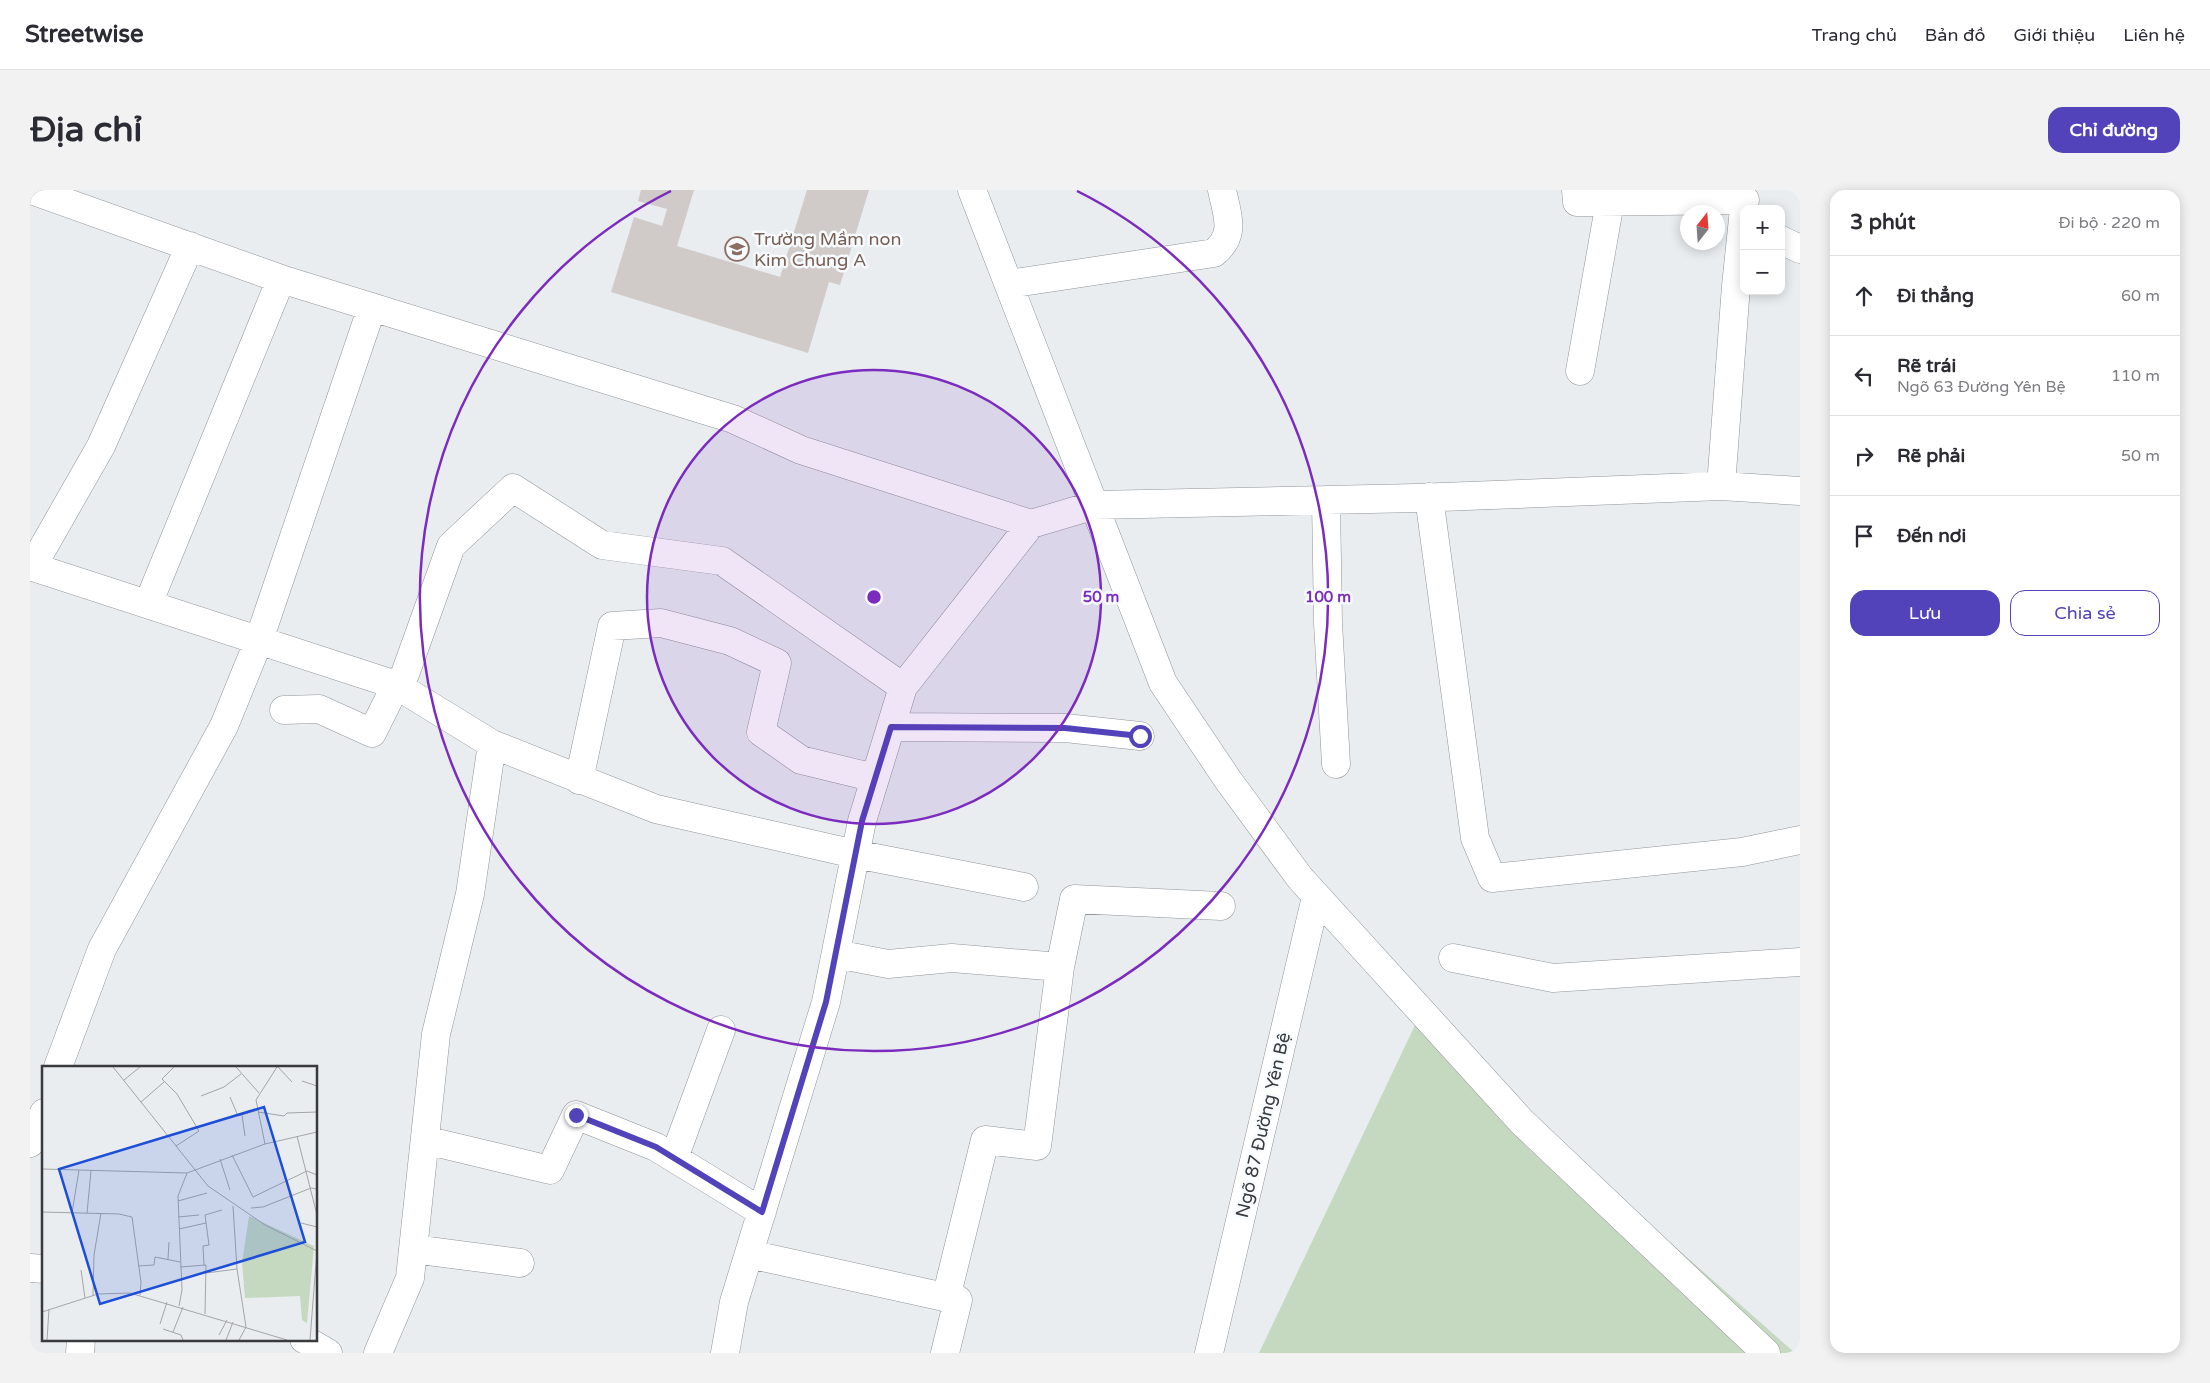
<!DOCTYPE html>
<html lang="vi">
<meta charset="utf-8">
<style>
:root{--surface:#fff;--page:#f2f2f3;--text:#2b2b33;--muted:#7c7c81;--line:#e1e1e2;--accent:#5343ba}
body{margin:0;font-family:"Varela Round",sans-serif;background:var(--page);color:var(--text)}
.controls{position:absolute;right:15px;top:15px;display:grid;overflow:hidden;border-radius:10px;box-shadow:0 2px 12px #0003}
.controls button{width:45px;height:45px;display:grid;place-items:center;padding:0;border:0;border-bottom:1px solid var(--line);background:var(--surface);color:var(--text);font:25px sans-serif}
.compass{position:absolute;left:1650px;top:15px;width:45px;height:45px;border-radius:50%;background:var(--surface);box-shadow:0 2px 12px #0003;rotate:17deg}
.stop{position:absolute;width:15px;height:15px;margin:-11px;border:4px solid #5343ba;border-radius:50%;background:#fff}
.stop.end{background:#5343ba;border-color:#fff;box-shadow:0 1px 5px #0008}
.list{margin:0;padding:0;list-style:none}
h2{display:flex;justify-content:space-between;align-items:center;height:65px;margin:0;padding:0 20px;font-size:21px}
h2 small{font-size:16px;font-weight:400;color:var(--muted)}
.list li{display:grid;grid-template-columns:32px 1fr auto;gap:15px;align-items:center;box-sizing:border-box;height:80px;padding:0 20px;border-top:1px solid var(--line)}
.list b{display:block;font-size:19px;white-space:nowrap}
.list p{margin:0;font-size:16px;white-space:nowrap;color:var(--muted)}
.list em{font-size:16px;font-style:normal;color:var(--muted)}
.actions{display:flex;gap:10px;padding:15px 20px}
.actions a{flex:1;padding:11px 0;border:1px solid var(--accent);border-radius:15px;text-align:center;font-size:18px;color:var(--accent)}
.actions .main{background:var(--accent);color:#fff}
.icon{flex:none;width:28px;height:28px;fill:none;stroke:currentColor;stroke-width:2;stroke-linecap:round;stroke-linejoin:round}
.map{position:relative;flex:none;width:1770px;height:1163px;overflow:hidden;border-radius:15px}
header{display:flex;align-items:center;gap:30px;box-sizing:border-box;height:70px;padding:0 25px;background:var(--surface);border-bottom:1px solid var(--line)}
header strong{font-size:24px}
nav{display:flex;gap:28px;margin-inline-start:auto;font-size:18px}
.intro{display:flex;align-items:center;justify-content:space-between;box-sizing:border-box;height:120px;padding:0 30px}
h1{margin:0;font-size:35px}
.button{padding:12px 22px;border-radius:15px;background:var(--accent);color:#fff;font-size:18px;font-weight:700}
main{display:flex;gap:30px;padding:0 30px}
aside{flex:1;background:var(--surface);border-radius:15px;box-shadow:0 2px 12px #0003}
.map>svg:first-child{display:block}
</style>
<header>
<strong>Streetwise</strong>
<nav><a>Trang chủ</a><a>Bản đồ</a><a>Giới thiệu</a><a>Liên hệ</a></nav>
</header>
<div class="intro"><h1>Địa chỉ</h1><a class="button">Chỉ đường</a></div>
<main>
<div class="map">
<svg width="1770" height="1163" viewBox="0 0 1770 1163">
<rect width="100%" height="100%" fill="#e9edf0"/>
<path fill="#c5d8c0" d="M1388,829L1765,1163H1229Z"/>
<path fill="#d0cac9" d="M611,0H664L647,56L750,87L777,0H839L810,95L799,92L778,163L581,102L604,27L632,36L637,19L608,11Z"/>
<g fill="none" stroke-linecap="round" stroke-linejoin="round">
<g stroke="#929598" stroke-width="29">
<path id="minor" d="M1,0L251,89L703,229L771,260L1001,334L1065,315L1386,308L1691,296L1770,301
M942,0L1133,493L1198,590L1270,688L1492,932L1736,1163
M1546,0L1547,12L1715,10
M1751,50L1770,59
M979,94L1184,63C1207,44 1197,25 1192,0
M1550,181L1580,12
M1691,296L1706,96L1714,19
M1399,307L1445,648L1462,688L1712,662L1770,650
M1296,310L1298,433L1306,574
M0,376L366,495L462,554L626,619L825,664L994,697
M2,377L71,256L160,56
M118,414L251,89
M254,520L289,519L342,543L366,495L375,484L421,356L483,298L572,355L692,371L873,497
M861,537L1035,538L1110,546
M549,590L582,436L631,433L700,451L747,473L731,542L771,570L845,588
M806,764L858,774L922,768L1030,777
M1423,768L1523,788L1770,772
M28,877L72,759L194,536L229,450L342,117
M395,950L520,980L546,925L626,957L732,1022
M0,953L14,923
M644,968L691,840
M383,1059L490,1073
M719,1064L928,1110L915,1163
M0,1078L14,1079
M916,1108L955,950L1007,956L1030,777L1044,709L1191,716
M274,1149L298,1163
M50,1163L51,1149
M348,1163L380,1088L406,844L440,704L462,554
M695,1163L704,1112L796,812L832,631L873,497L1001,334
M1179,1163L1286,707"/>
</g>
<use href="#minor" stroke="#fff" stroke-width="28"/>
</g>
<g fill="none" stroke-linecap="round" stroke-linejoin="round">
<path stroke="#5343ba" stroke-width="6" d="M546,925L626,957L732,1022L796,812L832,631L861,537L1035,538L1110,546"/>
</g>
<circle cx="844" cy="407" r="227" fill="#7b2cbf" fill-opacity=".12"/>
<g fill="none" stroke="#7b2cbf" stroke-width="2.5">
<circle cx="844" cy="407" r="227"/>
<path d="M1047 1A454 454 0 1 1 641 1"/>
</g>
<defs>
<g id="school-ring" transform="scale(1.25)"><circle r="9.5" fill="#f7fbfe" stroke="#8d6e63" stroke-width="1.5"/><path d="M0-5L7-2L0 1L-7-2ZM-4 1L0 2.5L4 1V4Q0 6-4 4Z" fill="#8d6e63"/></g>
</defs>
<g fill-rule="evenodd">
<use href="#school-ring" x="707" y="59"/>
</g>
<g text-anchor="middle" stroke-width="5" stroke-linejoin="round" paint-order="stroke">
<g font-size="18" fill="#785e54" stroke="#f7fbfe" text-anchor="start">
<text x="724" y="55">Trường Mầm non<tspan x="724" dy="21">Kim Chung A</tspan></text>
</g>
<g font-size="18" fill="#393a3b" stroke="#f7fbfe">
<text transform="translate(1233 935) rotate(-77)" y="6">Ngõ 87 Đường Yên Bệ</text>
</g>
</g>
<g transform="translate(12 876)">
<rect width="275" height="275" fill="#e9edf0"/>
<path d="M207,150L272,180L265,257L260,254L258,230L203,232L200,197Z" fill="#c5d8c0"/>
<path fill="none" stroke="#a3a5a8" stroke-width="1" d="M71,1L166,120L223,159L275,185M132,1L120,13L135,28L157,65L134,80M194,1L217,27M236,1L250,16M82,14L98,1M260,15L275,20M159,30L182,21L199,8M188,31L196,50L216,44M99,36L122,16M216,46L242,50L245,47L275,46M200,49L203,70M255,70L275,149M223,78L214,34L235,1M190,89L211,131L265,105L275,109M178,93L188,124M0,103L145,107L223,78L275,66M136,135L165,127M191,140L195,203L204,261L197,274M209,142L221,141L269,122L275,123M0,146L77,148L90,151L99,216L98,229M30,147L37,104M45,147L49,105M136,151L157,149M259,157L275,161M137,163L164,157M126,193L127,176M162,199L161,180L167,179L163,149L180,144M96,200L112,199L113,191L138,196M138,201L164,199L163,248M39,204L43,232M164,207L195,203M51,230L52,189L59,147M137,240L140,224L136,130L145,107M0,246L56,228L88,227L245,274M118,258L125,236M121,263L139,269L141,274M131,266L141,241M177,269L185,254M5,274L7,243M184,274L191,256M268,274L275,185"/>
<path fill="#1d4ed8" fill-opacity="0.15" stroke="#1d4ed8" stroke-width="2.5" d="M222,41L263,176L58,238L17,103Z"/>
<rect width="275" height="275" fill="none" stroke="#393a3b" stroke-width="2.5"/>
</g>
<circle cx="844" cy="407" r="8" fill="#7b2cbf" stroke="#f7fbfe" stroke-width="2.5"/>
<g font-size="15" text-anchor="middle" font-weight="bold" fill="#7b2cbf" stroke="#f7fbfe" stroke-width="5" stroke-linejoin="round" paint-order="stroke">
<text x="1071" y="412">50 m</text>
<text x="1298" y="412">100 m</text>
</g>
</svg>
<div class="controls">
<button>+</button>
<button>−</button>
</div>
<svg class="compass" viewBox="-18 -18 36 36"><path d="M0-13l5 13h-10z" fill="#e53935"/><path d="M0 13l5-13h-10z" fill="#7c7c81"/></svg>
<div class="stop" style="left:1110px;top:546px"></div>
<div class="stop end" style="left:546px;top:925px"></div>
</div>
<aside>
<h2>3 phút<small>Đi bộ · 220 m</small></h2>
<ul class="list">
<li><svg class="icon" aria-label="ahead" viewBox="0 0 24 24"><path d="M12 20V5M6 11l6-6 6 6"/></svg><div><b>Đi thẳng</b></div><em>60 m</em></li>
<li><svg class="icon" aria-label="left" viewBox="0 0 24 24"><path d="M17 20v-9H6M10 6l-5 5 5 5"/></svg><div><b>Rẽ trái</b><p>Ngõ 63 Đường Yên Bệ</p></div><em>110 m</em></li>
<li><svg class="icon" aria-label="right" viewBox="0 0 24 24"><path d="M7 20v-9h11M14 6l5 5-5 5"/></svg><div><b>Rẽ phải</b></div><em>50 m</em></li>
<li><svg class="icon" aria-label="arrive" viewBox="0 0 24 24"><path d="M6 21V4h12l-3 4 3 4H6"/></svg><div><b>Đến nơi</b></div></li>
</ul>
<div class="actions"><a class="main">Lưu</a><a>Chia sẻ</a></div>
</aside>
</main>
